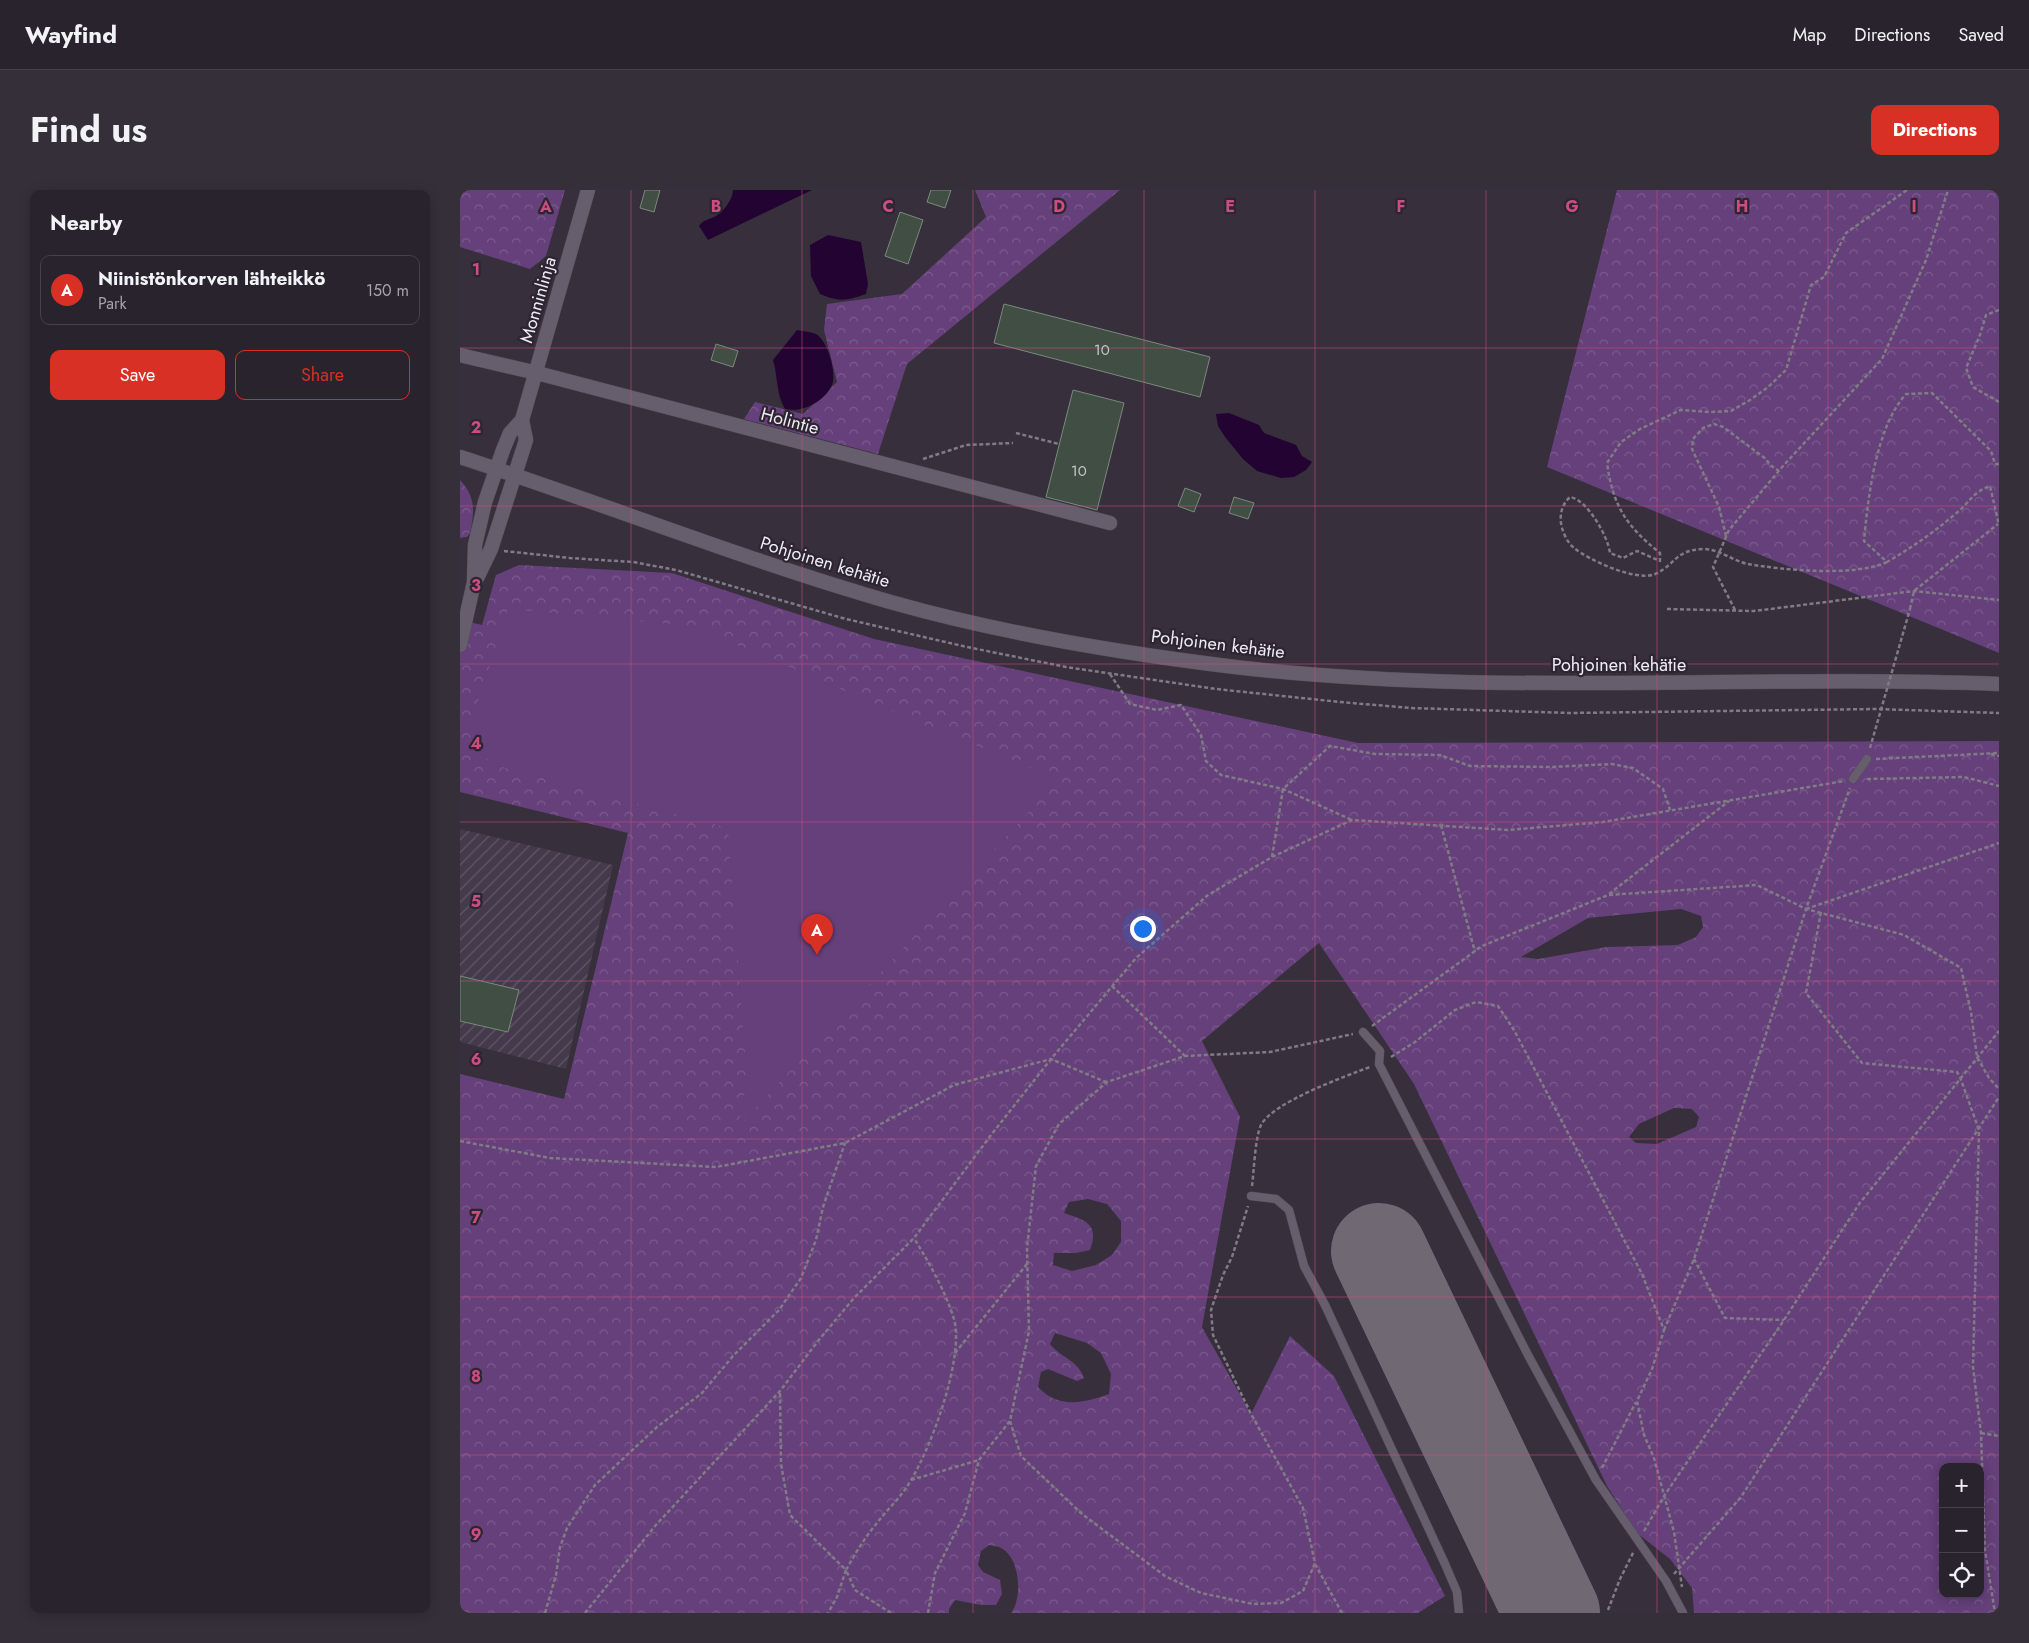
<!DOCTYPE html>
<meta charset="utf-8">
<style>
:root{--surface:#29232d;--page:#352f39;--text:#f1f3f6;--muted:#a5a4aa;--line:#454049;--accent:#d93025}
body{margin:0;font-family:Jost,sans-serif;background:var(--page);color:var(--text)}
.controls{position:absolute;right:15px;bottom:15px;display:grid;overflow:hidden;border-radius:10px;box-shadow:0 2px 12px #0003}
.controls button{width:45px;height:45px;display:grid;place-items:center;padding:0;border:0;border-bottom:1px solid var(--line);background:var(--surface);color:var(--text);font:25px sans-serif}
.you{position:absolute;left:682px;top:738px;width:18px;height:18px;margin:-12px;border:4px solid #fff;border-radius:50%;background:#1a73e8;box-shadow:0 0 0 8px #1a73e833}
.badge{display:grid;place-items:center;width:32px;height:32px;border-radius:50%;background:var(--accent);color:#fff;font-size:16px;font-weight:700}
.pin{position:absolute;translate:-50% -41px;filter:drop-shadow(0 1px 2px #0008)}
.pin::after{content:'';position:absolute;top:26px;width:18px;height:15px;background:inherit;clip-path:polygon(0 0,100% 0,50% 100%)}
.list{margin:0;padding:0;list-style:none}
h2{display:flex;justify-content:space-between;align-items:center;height:65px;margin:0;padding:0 20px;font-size:21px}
h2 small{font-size:16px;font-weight:400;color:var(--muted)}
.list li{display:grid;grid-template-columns:32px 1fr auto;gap:15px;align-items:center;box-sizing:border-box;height:70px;margin:0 10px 10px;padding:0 10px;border:1px solid var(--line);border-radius:10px}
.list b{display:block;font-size:19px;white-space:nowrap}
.list p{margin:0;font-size:16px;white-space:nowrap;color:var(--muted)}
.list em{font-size:16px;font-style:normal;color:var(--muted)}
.actions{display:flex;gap:10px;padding:15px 20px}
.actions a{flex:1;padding:11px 0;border:1px solid var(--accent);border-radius:10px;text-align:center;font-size:18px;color:var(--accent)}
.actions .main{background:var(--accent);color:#fff}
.icon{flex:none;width:28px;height:28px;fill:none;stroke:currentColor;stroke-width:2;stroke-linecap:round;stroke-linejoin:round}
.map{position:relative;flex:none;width:1539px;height:1423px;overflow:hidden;border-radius:10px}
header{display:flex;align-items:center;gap:30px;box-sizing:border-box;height:70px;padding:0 25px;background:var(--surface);border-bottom:1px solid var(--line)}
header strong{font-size:24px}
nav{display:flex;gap:28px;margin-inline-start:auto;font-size:18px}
.intro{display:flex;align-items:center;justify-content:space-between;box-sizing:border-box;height:120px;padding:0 30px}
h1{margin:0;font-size:35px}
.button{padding:12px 22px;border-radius:10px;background:var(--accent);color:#fff;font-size:18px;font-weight:700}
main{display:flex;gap:30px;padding:0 30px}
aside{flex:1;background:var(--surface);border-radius:10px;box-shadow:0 2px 12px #0003}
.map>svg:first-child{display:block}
</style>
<header>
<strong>Wayfind</strong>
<nav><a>Map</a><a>Directions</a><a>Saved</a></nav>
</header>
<div class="intro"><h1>Find us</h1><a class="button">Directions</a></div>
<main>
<aside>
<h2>Nearby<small></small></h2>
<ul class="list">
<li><span class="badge">A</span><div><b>Niinistönkorven lähteikkö</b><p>Park</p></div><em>150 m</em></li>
</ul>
<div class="actions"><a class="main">Save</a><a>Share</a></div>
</aside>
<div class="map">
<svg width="1539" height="1423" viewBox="0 0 1539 1423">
<defs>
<pattern id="industrial-furrows" width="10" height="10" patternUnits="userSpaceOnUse" patternTransform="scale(1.25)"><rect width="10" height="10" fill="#443a4b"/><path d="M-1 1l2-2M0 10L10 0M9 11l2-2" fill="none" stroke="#5f5766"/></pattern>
<pattern id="forest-crowns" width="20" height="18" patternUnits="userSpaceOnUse" patternTransform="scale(1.25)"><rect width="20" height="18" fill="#65407a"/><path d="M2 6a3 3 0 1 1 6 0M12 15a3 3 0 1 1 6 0" fill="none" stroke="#7b5c8e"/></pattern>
</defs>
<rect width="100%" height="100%" fill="#372f3c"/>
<path fill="url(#industrial-furrows)" d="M0,639L153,675L106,879L0,852Z"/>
<path fill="url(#forest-crowns)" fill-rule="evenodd" d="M0,0H105L86,66L70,79L0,57Z
M515,0H660L447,174L418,264L284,229L295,212L343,224L377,192L364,140L367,114L442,104L526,27Z
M1157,0H1539V463L1087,277Z
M0,290C12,303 15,315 12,332C11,338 11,343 7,347L0,348Z
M59,375L212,383L414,449L898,553L1539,551V1423H1234L1232,1398L1210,1369L1177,1343L1147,1296L954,894L859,753L742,851L780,927L742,1137L791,1224L830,1146L874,1186L985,1406L958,1423H551C563,1408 560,1367 541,1358C538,1356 533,1356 529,1355L521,1361L518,1375L523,1382L540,1390L542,1404L536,1415H521L495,1410L489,1419V1423H0V884L104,909L168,643L0,602V430L22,435L36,385ZM1221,719L1241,726L1243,737L1236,747L1218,755L1147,757L1078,769L1061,767L1128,728ZM1214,918L1232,919L1239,927L1236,937L1197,954L1176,953L1169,947L1179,934ZM628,1009L647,1014L661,1031V1052L652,1065L636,1075L612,1081L593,1075L594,1063H616L630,1060C640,1034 625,1030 604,1023L609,1012ZM595,1143L627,1153L641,1163L651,1184L649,1204C624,1213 598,1219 578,1197L581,1182L588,1179L617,1191L624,1188C618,1170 601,1168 590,1154ZM1483,1277H1520V1404H1483Z"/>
<path fill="#65407a" d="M48,419L232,436L467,536L599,589L278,937L287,892L268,638L31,574L8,543Z"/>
<path fill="#230332" d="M273,0H352L248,50L239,36C244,29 249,30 256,26C264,21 273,9 273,0Z
M368,45L401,52L408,94L406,104C386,111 379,112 360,104L351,86L350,55Z
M337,140C342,141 351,142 356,144C368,151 378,185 371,197C363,212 342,223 325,219C316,204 318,187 313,170Z
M769,223L799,235L804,243L836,255L842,266L852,272L846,280L834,287L821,288L797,281L783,269L765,247L758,236L756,224Z"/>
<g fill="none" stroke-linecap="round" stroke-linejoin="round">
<path stroke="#706974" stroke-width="96" d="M919,1061L1092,1423"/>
</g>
<path fill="#414e44" stroke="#7b897e" d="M185,0H200L194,22L180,18Z
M471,0H491L485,18L467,12Z
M440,22L463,30L448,74L425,66Z
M544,114L750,167L740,207L534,153Z
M256,154L278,161L273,177L251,170Z
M613,200L664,213L637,320L586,307Z
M725,298L741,304L734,322L718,316Z
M774,307L794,313L788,329L769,323Z
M0,786L59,800L48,842L0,831Z"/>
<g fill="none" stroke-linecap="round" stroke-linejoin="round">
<g stroke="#554e59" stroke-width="9">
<path id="service" d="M1393,589L1407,569
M903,842L920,861L919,874L1068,1165L1136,1290L1206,1391L1223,1423
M791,1006L816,1009L829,1020L844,1076L865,1115L985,1374L997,1402L999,1423"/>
</g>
<g stroke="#554e59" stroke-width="15">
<path id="minor" d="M0,165L77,183L650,333"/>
</g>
<g stroke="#554e59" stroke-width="15">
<path id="tertiary" d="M17,388L31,359L66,250L62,230
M0,455L14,392L15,355L25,312L43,260L50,243L62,230L128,0"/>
</g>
<g stroke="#554e59" stroke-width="15">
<path id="secondary" d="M0,267C145,314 287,371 434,413C544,444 660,463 775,477C1030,507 1283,484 1539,494"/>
</g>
<path stroke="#817b86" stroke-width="2.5" stroke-dasharray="4 2.5" stroke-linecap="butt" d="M1539,120L1526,125L1520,145L1506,178L1513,197L1539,212
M556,243L599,254
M463,269L506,255L553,253
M1539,274H1535L1531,261L1472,203L1446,204C1416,237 1408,307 1404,351L1427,372C1451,358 1473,343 1494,325C1509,314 1511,303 1530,296L1539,335
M1266,346L1259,317L1232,259L1233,249L1243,238L1254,234L1263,237L1306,269L1310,275L1319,281
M44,361L110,368L173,372L216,380L386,429L507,457L606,477L756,499L880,512L951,518L1110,523L1416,519L1539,523
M1427,372C1396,387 1322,380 1288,374C1273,371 1259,359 1244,359C1214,360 1217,374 1195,384C1176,392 1129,370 1114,358C1108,353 1104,345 1102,338C1099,327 1101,315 1110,307C1128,310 1148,347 1150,363L1163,368L1177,361L1200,371V363C1166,336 1153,316 1147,273L1161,252L1180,239L1221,220L1250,222L1271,221L1290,210L1307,198L1326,180L1351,95L1364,87L1386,43L1447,0
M1207,419L1294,421L1454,401L1539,410
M1450,419L1454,401L1538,334
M1275,420L1253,377L1269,340L1323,276L1422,169L1466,70L1488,0
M650,484L670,514L697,520L721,515L741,545L746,571L761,585L823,599L892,630
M1531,564L1539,566
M1416,569L1539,563
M1407,589L1504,587L1539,596
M981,635L1015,762
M812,667L823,599L870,556L915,564L980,565L1010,576L1090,577L1152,574L1173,578L1203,599L1210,620
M1149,704L1269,611
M1346,719L1539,653
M1361,722L1346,803L1402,873L1497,882L1500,887L1519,940L1513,1177L1521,1243L1525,1360L1535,1423
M652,796L725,866
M912,836L1022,756L1148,705L1297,695L1346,719L1444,745L1501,778L1511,822L1517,867L1529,888L1539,899
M931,867L955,852L995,820L1016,812L1038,816L1054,840L1182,1084L1204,1140L1192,1179L1177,1211L1184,1245L1194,1268L1214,1342L1222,1397
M0,951L90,968L256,977L385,953L494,895L591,869L646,892
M792,996C794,981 795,948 801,935C813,912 886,886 910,877
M1234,1069L1265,1128L1324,1130
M1204,1140L1234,1069L1346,719L1390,598
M495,1163L567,1074
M320,1203L321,1274L330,1325L386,1380L377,1407L368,1423
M550,1231L561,1266L622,1324L705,1386L741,1403L793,1414L821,1413L843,1401L855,1373L843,1318L791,1224L753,1145L751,1120L763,1085L772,1067L788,1016
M1521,1243L1539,1246
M1142,1278L1176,1212
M451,1290L519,1270
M1184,1341L1204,1306L1324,1130L1399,1014L1539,841
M855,1374L882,1423
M1214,1384L1281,1307L1539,907
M1148,1420L1160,1389L1174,1361
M85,1423L96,1385L100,1357L107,1338L135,1295L197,1237L242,1203L273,1166L319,1120L341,1088L356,1050L363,1017L385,953
M125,1423L195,1336L320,1201L358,1151L394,1108L454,1048L531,945L591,869L676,768L748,705L812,667L892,630L1048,640L1143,632L1384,591
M431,1423L395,1400L386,1380C395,1364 405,1347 417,1333C426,1321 438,1310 446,1298C469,1265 505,1168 494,1129C485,1100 469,1073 454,1048
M468,1423L475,1383L505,1323L519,1270L550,1231L569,1141L567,1058L576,976L599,934L647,892L725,866L810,862L893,844"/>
<use href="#service" stroke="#665e6c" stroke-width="8"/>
<use href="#minor" stroke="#665e6c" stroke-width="14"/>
<use href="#tertiary" stroke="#665e6c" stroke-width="14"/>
<use href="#secondary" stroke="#665e6c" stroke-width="14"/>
<path stroke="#817b86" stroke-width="2.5" stroke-dasharray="4 2.5" stroke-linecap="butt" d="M1410,558L1450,419"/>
</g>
<path fill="none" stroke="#ce4d81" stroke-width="1" stroke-opacity="0.55" d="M171,0V1423M342,0V1423M513,0V1423M684,0V1423M855,0V1423M1026,0V1423M1197,0V1423M1368,0V1423M0,158H1539M0,316H1539M0,474H1539M0,632H1539M0,791H1539M0,949H1539M0,1107H1539M0,1265H1539"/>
<g text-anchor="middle" stroke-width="4.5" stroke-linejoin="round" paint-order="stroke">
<g font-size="15" fill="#c4c4c8">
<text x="642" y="165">10</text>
<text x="619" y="286">10</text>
</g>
<g font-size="18" fill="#f0ecf4" stroke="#2d2531">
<text transform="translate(78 110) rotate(-74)" y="6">Monninlinja</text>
<text transform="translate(330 231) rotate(15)" y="6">Holintie</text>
<text transform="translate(365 372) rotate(17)" y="6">Pohjoinen kehätie</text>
<text transform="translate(758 454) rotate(7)" y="6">Pohjoinen kehätie</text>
<text x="1159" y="481">Pohjoinen kehätie</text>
</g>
</g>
<g font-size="16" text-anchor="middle" font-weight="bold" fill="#ce4d81" stroke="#2d2531" stroke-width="4.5" stroke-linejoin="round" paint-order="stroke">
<text x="86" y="22">A</text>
<text x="256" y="22">B</text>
<text x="428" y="22">C</text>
<text x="599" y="22">D</text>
<text x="770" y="22">E</text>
<text x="941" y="22">F</text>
<text x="1112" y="22">G</text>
<text x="1282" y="22">H</text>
<text x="1454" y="22">I</text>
<text x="16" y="85">1</text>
<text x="16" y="243">2</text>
<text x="16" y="401">3</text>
<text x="16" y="559">4</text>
<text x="16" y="717">5</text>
<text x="16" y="875">6</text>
<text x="16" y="1033">7</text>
<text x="16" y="1192">8</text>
<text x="16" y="1350">9</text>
</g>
</svg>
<div class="controls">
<button>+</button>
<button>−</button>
<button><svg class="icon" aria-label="locate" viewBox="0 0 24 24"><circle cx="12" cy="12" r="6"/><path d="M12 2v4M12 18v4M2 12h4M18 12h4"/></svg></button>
</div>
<div class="you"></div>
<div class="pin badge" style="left:357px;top:765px">A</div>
</div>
</main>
